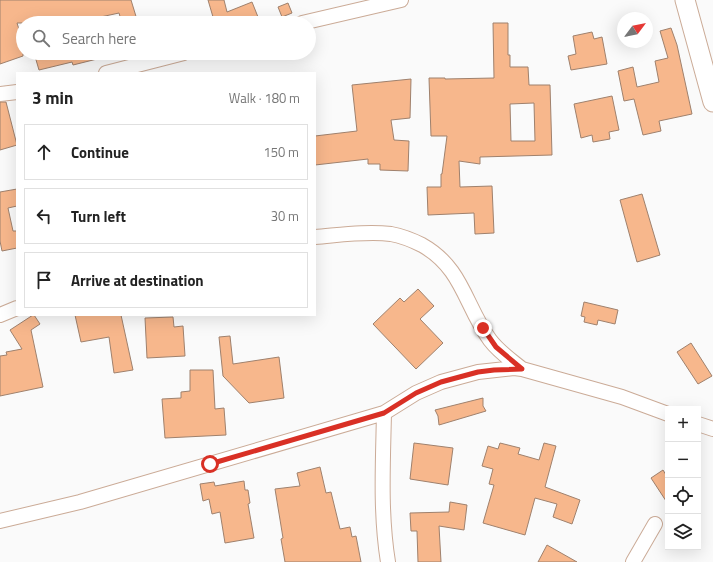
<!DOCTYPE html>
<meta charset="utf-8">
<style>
:root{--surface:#fff;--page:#f2f2f2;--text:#222;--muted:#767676;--line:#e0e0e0}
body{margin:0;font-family:"Titillium Web",sans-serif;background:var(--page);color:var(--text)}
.controls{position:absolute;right:12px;bottom:12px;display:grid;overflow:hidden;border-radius:0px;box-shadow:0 4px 16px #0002}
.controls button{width:36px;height:36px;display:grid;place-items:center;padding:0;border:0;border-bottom:1px solid var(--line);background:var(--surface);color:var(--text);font:20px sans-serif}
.compass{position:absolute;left:617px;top:12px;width:36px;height:36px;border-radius:50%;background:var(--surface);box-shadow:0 4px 16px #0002;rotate:58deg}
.stop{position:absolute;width:12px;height:12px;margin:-9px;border:3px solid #d93025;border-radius:50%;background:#fff}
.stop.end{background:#d93025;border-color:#fff;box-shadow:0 1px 4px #0008}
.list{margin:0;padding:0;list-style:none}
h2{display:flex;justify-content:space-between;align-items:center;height:52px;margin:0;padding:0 16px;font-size:17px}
h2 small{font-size:13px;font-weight:400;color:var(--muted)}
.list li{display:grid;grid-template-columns:26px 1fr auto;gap:12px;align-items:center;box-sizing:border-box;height:56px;margin:0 8px 8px;padding:0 8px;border:1px solid var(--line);border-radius:0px}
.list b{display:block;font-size:15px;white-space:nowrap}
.list em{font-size:13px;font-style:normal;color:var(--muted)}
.icon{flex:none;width:22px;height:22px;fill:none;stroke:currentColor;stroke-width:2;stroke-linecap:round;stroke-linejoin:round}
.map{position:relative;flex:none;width:713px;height:562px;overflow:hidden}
.search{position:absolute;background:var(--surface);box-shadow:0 4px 16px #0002;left:16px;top:16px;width:300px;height:44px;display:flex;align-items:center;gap:10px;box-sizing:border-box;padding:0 14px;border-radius:22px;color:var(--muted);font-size:15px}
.panel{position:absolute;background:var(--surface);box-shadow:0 4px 16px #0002;left:16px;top:72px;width:300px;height:244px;border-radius:0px}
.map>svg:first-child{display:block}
</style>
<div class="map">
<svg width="713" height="562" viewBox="0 0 713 562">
<rect width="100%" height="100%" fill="#fafafa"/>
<path fill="#f7b78c" stroke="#9f816d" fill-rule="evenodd" d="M0,0H131L138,23H122L119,13L96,18L98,23H17L23,42V56L0,64Z
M208,0H224L227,12L252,2L258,17L241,23H200V22L213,17Z
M288,3L292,13L282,17L278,7Z
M493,23H508V55H510V67H528L529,85H550L552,155L480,157V164L459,161L460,187L492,186L494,233L475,234L474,213L428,215L427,187H441V174H442L447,136H431L429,78H445V79L494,78ZM534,103L535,141H511L510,104Z
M671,28L677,45L692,114L659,121L661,131L643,135L634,99L624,101L618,71L633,67L637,87L659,82L655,61L668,58L660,31Z
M592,32L594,39L602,37L607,64L571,70L568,56L576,54L573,36Z
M34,53H104L105,57L73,65L72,62L39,70Z
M411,79L410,118L391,120L394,140L409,141L408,171L380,170V164H368V159L315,165V136L357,131L352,85Z
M612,96L619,130L609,132L610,139L593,142L592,135L581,138L574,104Z
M0,102H6L17,145L0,150Z
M17,189V206L8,208L13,231H17V248L2,251L0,241V192Z
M642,194L660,255L637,262L620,200Z
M418,289L434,306L420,319L443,343L416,369L373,324L400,298L404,302Z
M584,302L618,310L615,324L598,320L597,325L584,322L585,317L581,316Z
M33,315H34L40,324L31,330L43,387L0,396V356L7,355L6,352L22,349L10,330Z
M75,315H121L133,370L114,373L109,337L81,342Z
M173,317L174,327L183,326L185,356L147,358L145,318Z
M230,336L233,364L279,357L284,398L249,403L223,376L219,337Z
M691,343L712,376L698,384L677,352Z
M190,370H213L215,409L224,408L226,435L165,438L162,399L181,398V392L190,391Z
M483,398V406L486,411L439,425L438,416L435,410Z
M414,443L453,448L448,485L410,479Z
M500,443L520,448L518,454L539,460L544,443L556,446L545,487L580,500L572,524L553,517L557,504L535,498L525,535L483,523L494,485L489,484L493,469L482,466L488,446L498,449Z
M320,467L326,493L331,492L340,529L350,527L352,537L356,536L361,562H285L281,539L283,538L275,489L300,486L297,473Z
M663,470L668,478V504L651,478Z
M244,481L245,490H248L250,503L248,504L254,538L225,543L220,512L212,514L209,499L203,501L200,484L214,482L215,486Z
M450,502L467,505L464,530L439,526L441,562H418L417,531H411L410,513L449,512Z
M547,545L577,562H538Z"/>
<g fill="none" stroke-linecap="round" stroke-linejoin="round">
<g stroke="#cbab97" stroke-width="16">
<path id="street" d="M302,23L401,0
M106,73L184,53
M0,94L17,92
M315,237C340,235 366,231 391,234C402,236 412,240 422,245C463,268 465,306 490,340C499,352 511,360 522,369
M0,315L17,308
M384,413C383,462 380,513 388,562
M698,424L713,429
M0,521L80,502L384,413L416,393L441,382L478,372L514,368L522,369L622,397L668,414
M633,562L655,524"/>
</g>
<g stroke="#cbab97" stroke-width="21">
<path id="secondary" d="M685,0L713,102"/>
</g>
<use href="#street" stroke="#fff" stroke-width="14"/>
<use href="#secondary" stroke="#fff" stroke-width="19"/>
</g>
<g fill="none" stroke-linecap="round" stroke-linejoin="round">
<path stroke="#d93025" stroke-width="5" d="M210,464L384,413L416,393L441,382L478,372L494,370L522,369L496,347L483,328"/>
</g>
</svg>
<div class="controls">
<button>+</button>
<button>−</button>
<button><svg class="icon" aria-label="locate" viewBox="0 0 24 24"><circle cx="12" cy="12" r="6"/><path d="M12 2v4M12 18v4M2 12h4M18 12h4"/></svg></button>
<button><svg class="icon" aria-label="layers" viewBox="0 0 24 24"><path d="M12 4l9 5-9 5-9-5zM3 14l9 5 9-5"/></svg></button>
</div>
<svg class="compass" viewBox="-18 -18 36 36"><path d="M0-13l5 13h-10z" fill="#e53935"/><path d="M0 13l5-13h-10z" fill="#767676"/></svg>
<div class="stop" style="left:210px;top:464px"></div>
<div class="stop end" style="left:483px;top:328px"></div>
<div class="search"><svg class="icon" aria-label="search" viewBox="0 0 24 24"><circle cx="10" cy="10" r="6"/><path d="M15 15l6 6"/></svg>Search here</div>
<section class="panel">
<h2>3 min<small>Walk · 180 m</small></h2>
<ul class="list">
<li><svg class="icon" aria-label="ahead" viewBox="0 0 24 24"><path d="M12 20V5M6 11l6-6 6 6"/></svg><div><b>Continue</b></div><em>150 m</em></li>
<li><svg class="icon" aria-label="left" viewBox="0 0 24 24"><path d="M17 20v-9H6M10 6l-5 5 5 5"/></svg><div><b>Turn left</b></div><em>30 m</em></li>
<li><svg class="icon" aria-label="arrive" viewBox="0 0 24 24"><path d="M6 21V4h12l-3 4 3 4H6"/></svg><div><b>Arrive at destination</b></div></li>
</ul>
</section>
</div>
